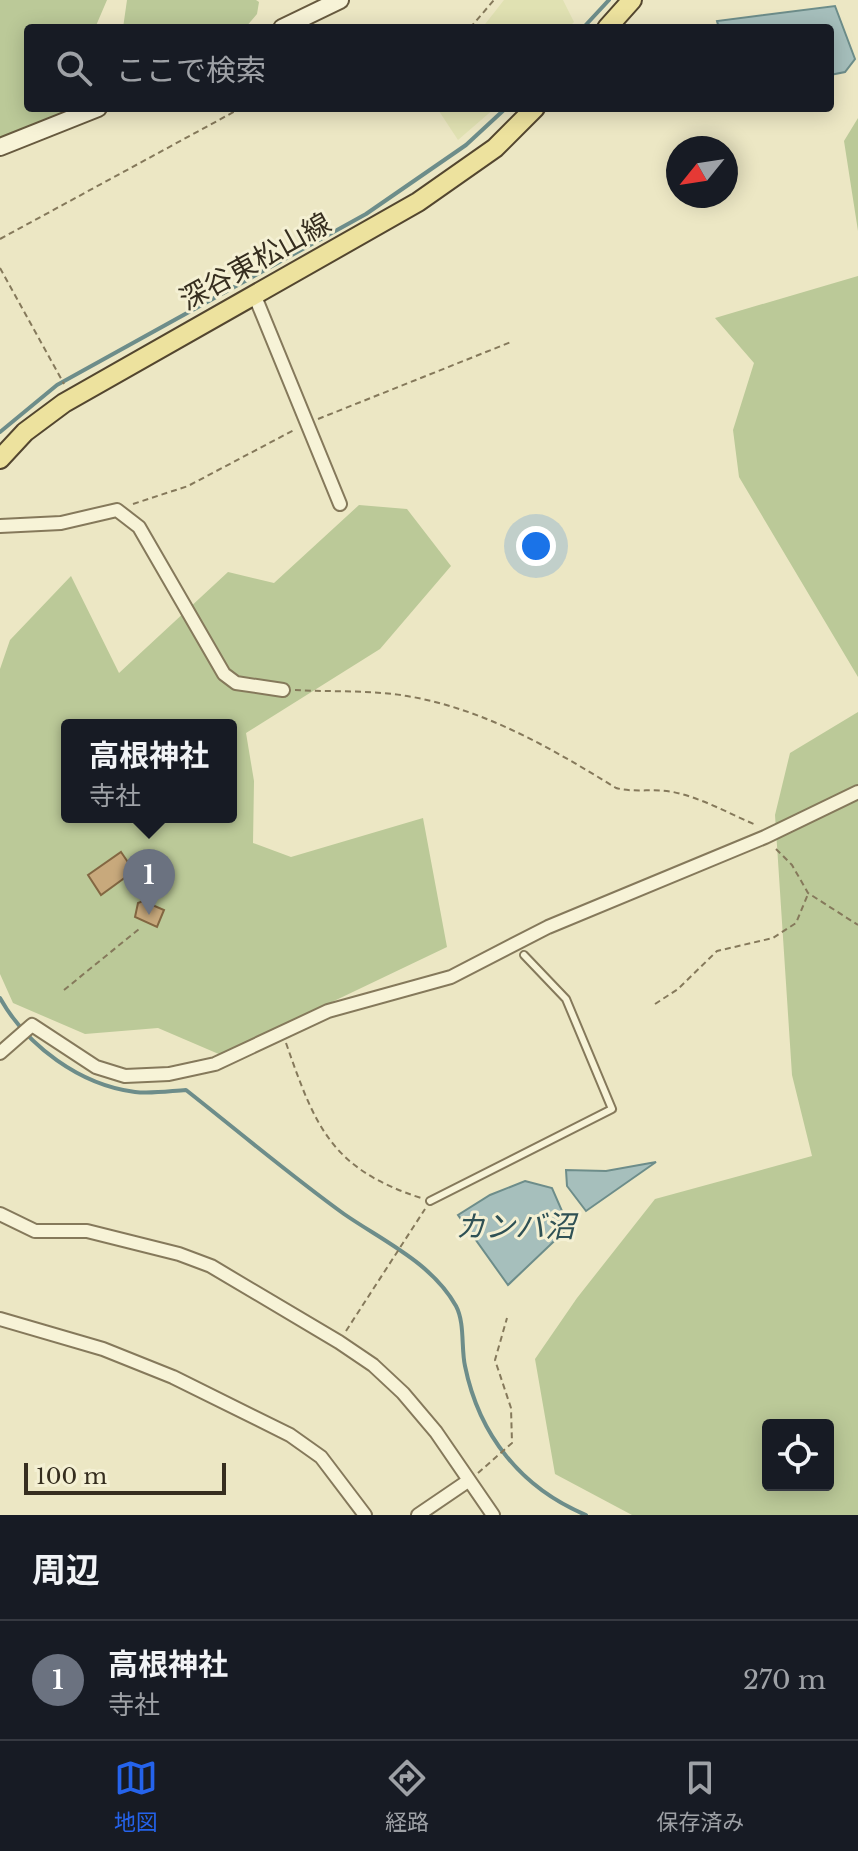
<!DOCTYPE html>
<html lang="ja">
<meta charset="utf-8">
<style>
:root{--surface:#171b24;--page:#20242c;--text:#f1f3f6;--muted:#9ea1a6;--line:#363941;--accent:#2563eb}
body{margin:0;font-family:"Libre Baskerville","Noto Sans JP",serif;background:var(--page);color:var(--text)}
.controls{position:absolute;right:24px;bottom:24px;display:grid;overflow:hidden;border-radius:8px;box-shadow:0 4px 20px #0003}
.controls button{width:72px;height:72px;display:grid;place-items:center;padding:0;border:0;border-bottom:2px solid var(--line);background:var(--surface);color:var(--text);font:40px sans-serif}
.compass{position:absolute;left:666px;top:136px;width:72px;height:72px;border-radius:50%;background:var(--surface);box-shadow:0 4px 20px #0003;rotate:240deg}
.scale{position:absolute;left:24px;bottom:20px;width:202px;box-sizing:border-box;padding-left:8px;border:4px solid #362e1f;border-top:0;font-size:22px;line-height:28px;white-space:nowrap;color:#362e1f;-webkit-text-stroke:6px #f4f0d3;paint-order:stroke}
.you{position:absolute;left:536px;top:546px;width:28px;height:28px;margin:-20px;border:6px solid #fff;border-radius:50%;background:#1a73e8;box-shadow:0 0 0 12px #1a73e833}
.badge{display:grid;place-items:center;width:52px;height:52px;border-radius:50%;background:var(--accent);color:#fff;font-size:26px;font-weight:700}
.pin{position:absolute;translate:-50% -66px;filter:drop-shadow(0 2px 4px #0008)}
.pin::after{content:'';position:absolute;top:42px;width:28px;height:24px;background:inherit;clip-path:polygon(0 0,100% 0,50% 100%)}
.popup{position:absolute;left:61px;top:719px;width:176px;height:104px;box-sizing:border-box;display:grid;place-content:center;border-radius:8px;background:var(--surface);filter:drop-shadow(0 2px 6px #0005);font-size:26px;white-space:nowrap;color:var(--muted)}
.popup b{font-size:30px;color:var(--text)}
.popup::after{content:'';position:absolute;left:50%;top:100%;margin-left:-16px;border:16px solid transparent;border-top-color:var(--surface)}
.list{margin:0;padding:0;list-style:none}
h2{display:flex;justify-content:space-between;align-items:center;height:104px;margin:0;padding:0 32px;font-size:34px}
h2 small{font-size:26px;font-weight:400;color:var(--muted)}
.list li{display:grid;grid-template-columns:52px 1fr auto;gap:24px;align-items:center;box-sizing:border-box;height:120px;padding:0 32px;border-top:2px solid var(--line)}
.list b{display:block;font-size:30px;white-space:nowrap}
.list p{margin:0;font-size:26px;white-space:nowrap;color:var(--muted)}
.list em{font-size:26px;font-style:normal;color:var(--muted)}
.icon{flex:none;width:44px;height:44px;fill:none;stroke:currentColor;stroke-width:2;stroke-linecap:round;stroke-linejoin:round}
.map{position:relative;flex:none;width:858px;height:1515px;overflow:hidden}
.search{position:absolute;background:var(--surface);box-shadow:0 4px 20px #0003;left:24px;right:24px;top:24px;height:88px;display:flex;align-items:center;gap:20px;box-sizing:border-box;padding:0 28px;border-radius:8px;color:var(--muted);font-size:30px}
.sheet{height:224px;background:var(--surface)}
nav{display:flex;justify-content:space-around;align-items:center;box-sizing:border-box;height:112px;border-top:2px solid var(--line);background:var(--surface);font-size:22px;color:var(--muted)}
nav a{display:grid;justify-items:center;gap:4px}
nav .on{color:var(--accent)}
.map>svg:first-child{display:block}
</style>
<div class="map">
<svg width="858" height="1515" viewBox="0 0 858 1515">
<rect width="100%" height="100%" fill="#ece7c4"/>
<path fill="#e0e1b2" d="M504,0H563L574,22L568,28H482Z
M437,108H495L458,140Z"/>
<path fill="#bbc998" fill-rule="evenodd" d="M0,0H107L95,28H28V108H70L0,150Z
M127,0H256L259,2L257,14L245,28H123Z
M858,118V231L844,141Z
M858,276V677L739,477L733,430L754,363L715,318Z
M359,505L407,509L451,566L380,649L246,733L254,781L253,843L291,857L423,818L447,947L221,1055L158,1028L85,1034L13,1003L0,974V669L10,640L71,576L119,673L228,572L274,583ZM67,725H231V817H67Z
M858,712V1515H632L555,1474L535,1359L577,1298L655,1199L812,1156L792,1075L775,815L790,753ZM768,1425H828V1485H768Z"/>
<path fill="#a6bfbc" stroke="#6d8d8a" stroke-width="2" d="M835,6L855,59L845,72L830,75V28H719L717,21Z
M656,1162L586,1211L567,1186L566,1170L606,1171Z
M525,1181L552,1188L569,1227L508,1285L458,1215L490,1195Z"/>
<g fill="none" stroke-linecap="round" stroke-linejoin="round">
<path stroke="#6d8d8a" stroke-width="4" d="M583,28L609,0
M0,432L57,385L366,214L466,145L506,108
M0,998C27,1046 80,1085 135,1092C151,1094 170,1091 186,1090C238,1131 290,1175 344,1214C383,1241 432,1263 456,1306C465,1323 461,1348 465,1366C479,1435 521,1488 586,1515"/>
</g>
<path fill="#c8a97c" stroke="#836742" stroke-width="2" d="M121,852L134,871L101,895L88,875Z
M143,901L164,910L157,927L135,917L138,903Z"/>
<g fill="none" stroke-linecap="round" stroke-linejoin="round">
<g stroke="#85795b" stroke-width="10">
<path id="lane" d="M430,1201L612,1109L566,999L524,955"/>
</g>
<g stroke="#85795b" stroke-width="16">
<path id="street" d="M254,294L340,504
M0,526L61,523L117,510L139,527L224,674L236,683L283,690
M0,1053L32,1025L96,1067L125,1076L169,1074L215,1064L328,1011L451,977L548,927L765,837L858,792
M0,1214L35,1231H87L179,1254L211,1266L339,1342L373,1365L403,1393L436,1432L493,1515
M0,1319L103,1349L173,1377L290,1435L321,1457L365,1515
M418,1515L468,1481"/>
</g>
<g stroke="#675a3f" stroke-width="20">
<path id="secondary" d="M282,28L340,0
M0,147L98,108"/>
</g>
<g stroke="#53462f" stroke-width="22">
<path id="primary" d="M607,28L632,0
M0,459L25,432L64,403L418,202L495,148L535,108"/>
</g>
<path stroke="#85795b" stroke-width="2" stroke-dasharray="6 4" stroke-linecap="butt" d="M470,28L494,0
M0,239L241,108
M0,268L64,384
M318,419L511,342
M133,504L188,486L294,430
M295,690C332,692 371,690 407,696C484,709 551,748 616,788C635,793 654,788 673,792C702,798 730,814 756,825
M776,849L792,865L808,893L858,925
M64,990L139,929
M655,1004L678,989L717,951L773,938L796,923L808,894
M286,1043C315,1126 331,1169 421,1198
M346,1331L425,1209
M478,1473L512,1443L511,1408L495,1360L507,1318"/>
<use href="#lane" stroke="#f7f3d7" stroke-width="6"/>
<use href="#street" stroke="#f7f3d7" stroke-width="12"/>
<use href="#secondary" stroke="#f7f3d7" stroke-width="16"/>
<use href="#primary" stroke="#ede29e" stroke-width="18"/>
</g>
<g text-anchor="middle" stroke-width="6" stroke-linejoin="round" paint-order="stroke">
<g font-size="28" fill="#362e1f" stroke="#f4f0d3">
<text transform="translate(255 261) rotate(-29)" y="10">深谷東松山線</text>
</g>
<g font-size="30" font-style="italic" fill="#2f5155" stroke="#f4f0d3">
<text x="515" y="1237">カンバ沼</text>
</g>
</g>
</svg>
<div class="controls">
<button><svg class="icon" aria-label="locate" viewBox="0 0 24 24"><circle cx="12" cy="12" r="6"/><path d="M12 2v4M12 18v4M2 12h4M18 12h4"/></svg></button>
</div>
<svg class="compass" viewBox="-18 -18 36 36"><path d="M0-13l5 13h-10z" fill="#e53935"/><path d="M0 13l5-13h-10z" fill="#9ea1a6"/></svg>
<div class="scale">100 m</div>
<div class="you"></div>
<div class="pin badge" style="left:149px;top:915px;background:#6b7280">1</div>
<div class="popup"><b>高根神社</b>寺社</div>
<div class="search"><svg class="icon" aria-label="search" viewBox="0 0 24 24"><circle cx="10" cy="10" r="6"/><path d="M15 15l6 6"/></svg>ここで検索</div>
</div>
<section class="sheet">
<h2>周辺<small></small></h2>
<ul class="list">
<li><span class="badge" style="background:#6b7280">1</span><div><b>高根神社</b><p>寺社</p></div><em>270 m</em></li>
</ul>
</section>
<nav>
<a class="on"><svg class="icon" aria-label="map" viewBox="0 0 24 24"><path d="M3 6l6-2 6 2 6-2v14l-6 2-6-2-6 2zM9 4v14M15 6v14"/></svg>地図</a>
<a><svg class="icon" aria-label="directions" viewBox="0 0 24 24"><path d="M12 3l9 9-9 9-9-9zM9 14v-3h6M13 9l2 2-2 2"/></svg>経路</a>
<a><svg class="icon" aria-label="saved" viewBox="0 0 24 24"><path d="M7 4h10v16l-5-4-5 4z"/></svg>保存済み</a>
</nav>
